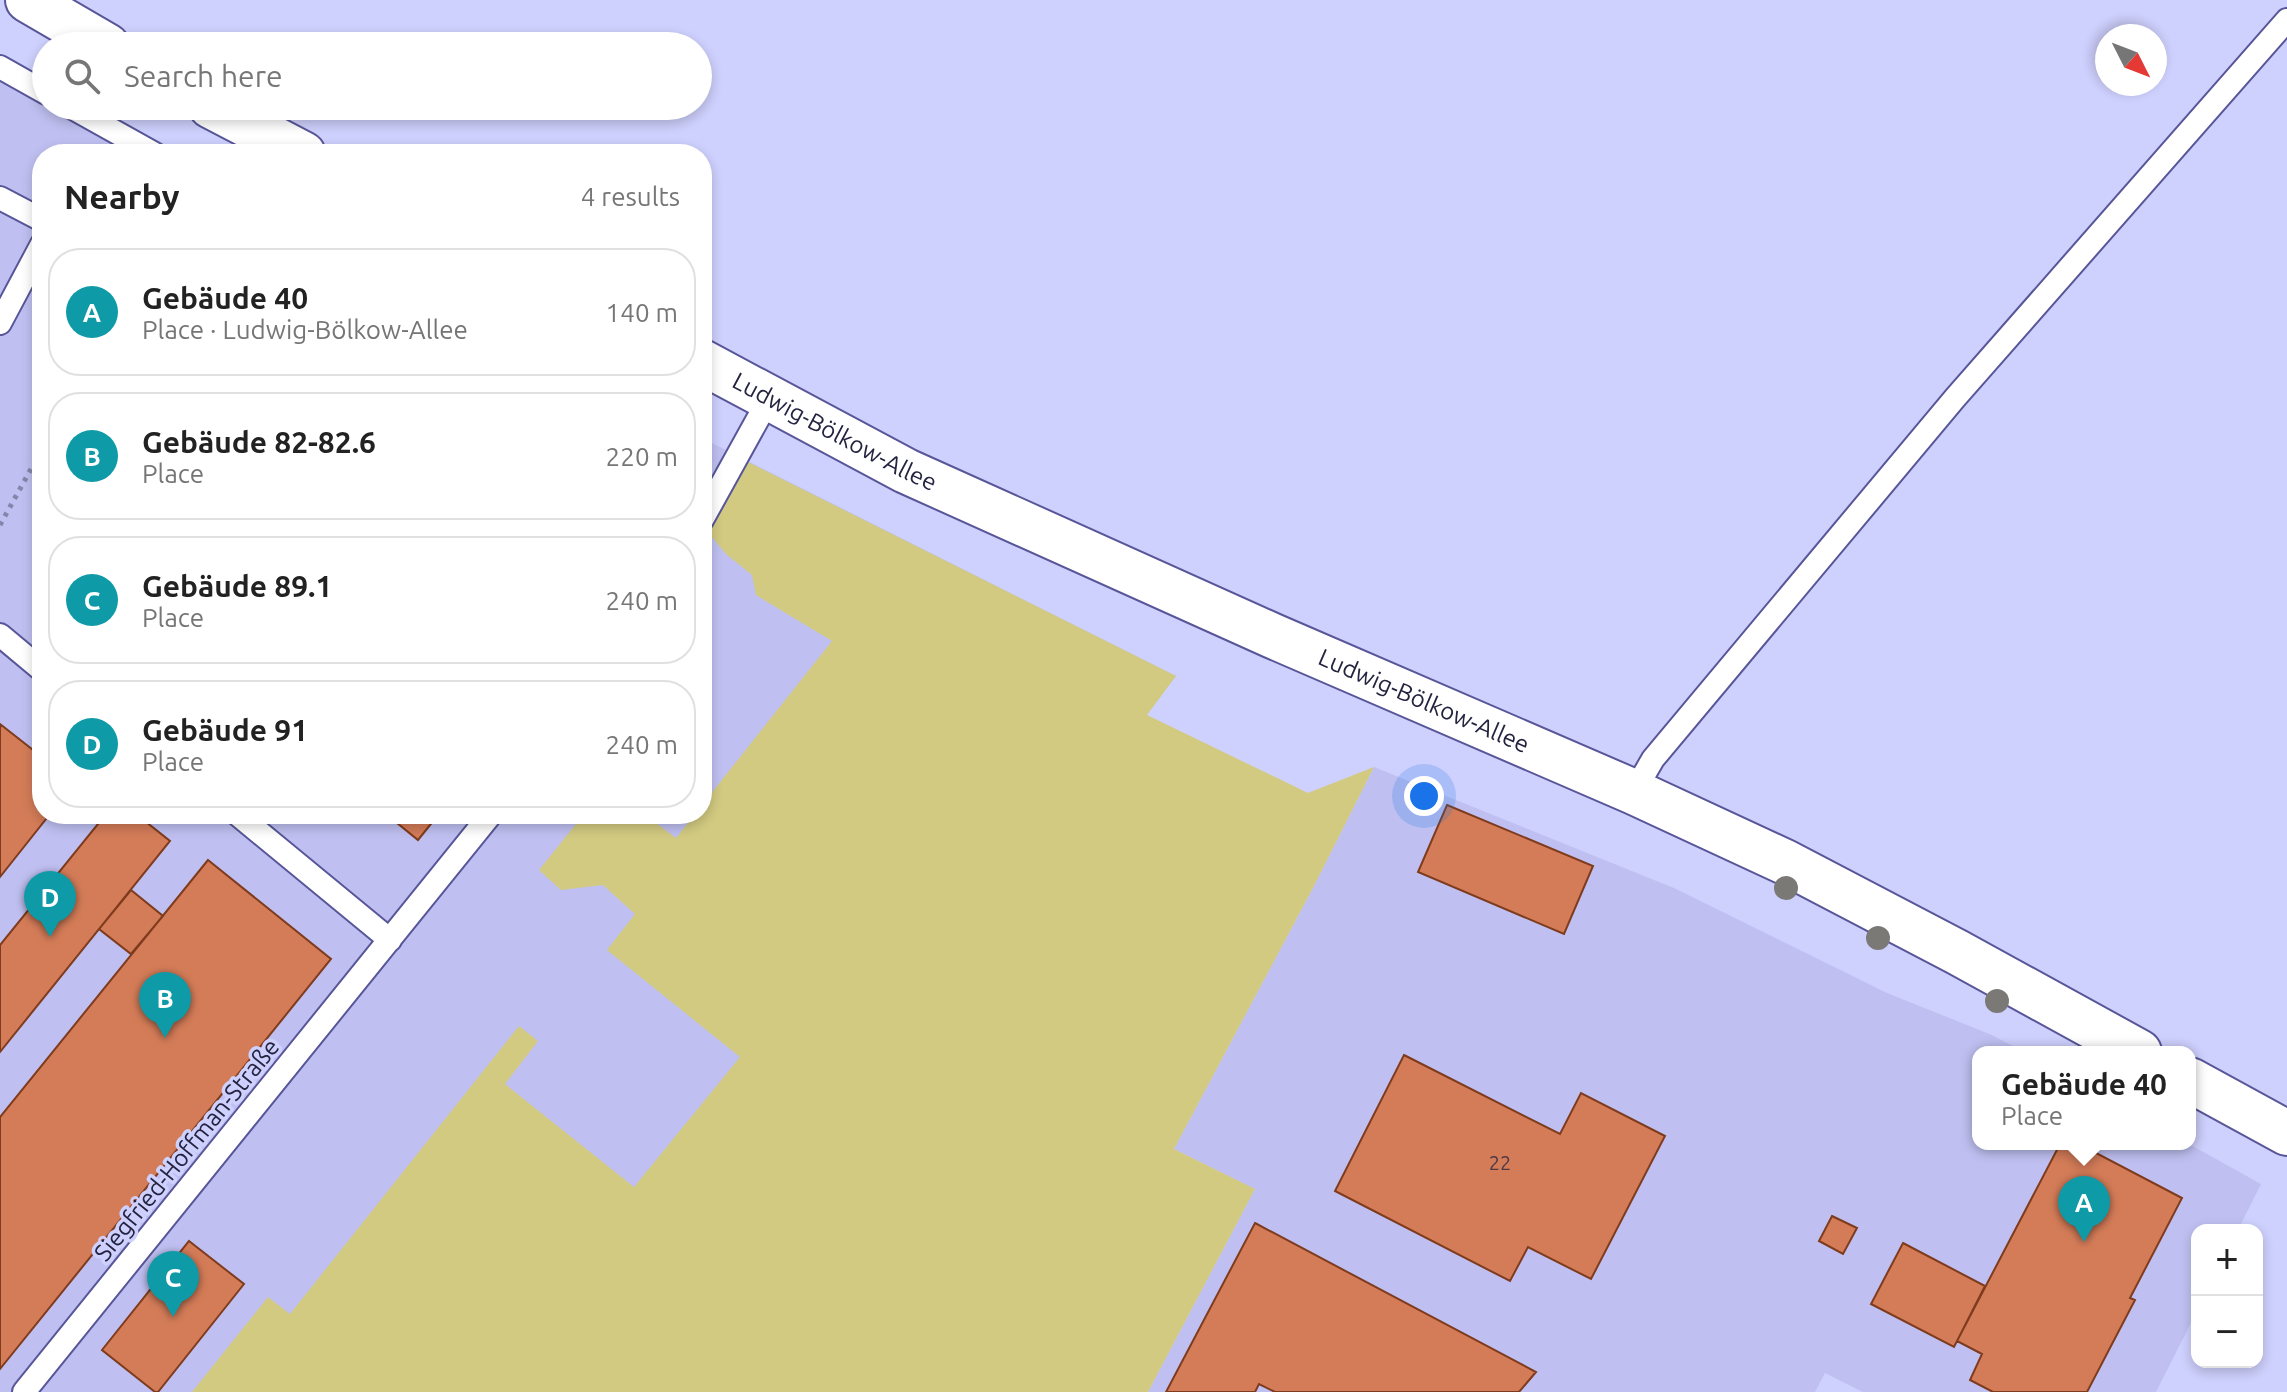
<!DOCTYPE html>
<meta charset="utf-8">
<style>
:root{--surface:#fff;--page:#f2f2f2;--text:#222;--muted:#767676;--line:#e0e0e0;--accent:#7c3aed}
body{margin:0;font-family:Ubuntu,sans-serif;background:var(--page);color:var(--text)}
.controls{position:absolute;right:24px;bottom:24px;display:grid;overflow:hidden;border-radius:16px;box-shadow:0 4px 12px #0003}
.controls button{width:72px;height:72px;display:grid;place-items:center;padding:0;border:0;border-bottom:2px solid var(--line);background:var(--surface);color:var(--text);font:40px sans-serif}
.compass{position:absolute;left:2095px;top:24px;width:72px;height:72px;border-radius:50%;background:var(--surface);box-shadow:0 4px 12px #0003;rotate:132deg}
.you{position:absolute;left:1424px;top:796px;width:28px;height:28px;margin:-20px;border:6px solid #fff;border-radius:50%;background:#1a73e8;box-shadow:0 0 0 12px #1a73e833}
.badge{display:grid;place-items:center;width:52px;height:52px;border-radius:50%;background:var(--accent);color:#fff;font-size:26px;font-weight:700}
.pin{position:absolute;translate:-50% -66px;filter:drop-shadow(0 2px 4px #0008)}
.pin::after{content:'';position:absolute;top:42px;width:28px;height:24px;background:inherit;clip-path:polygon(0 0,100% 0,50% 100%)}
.popup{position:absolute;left:1972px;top:1046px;width:224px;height:104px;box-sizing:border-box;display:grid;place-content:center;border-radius:16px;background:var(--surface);filter:drop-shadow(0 2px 6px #0005);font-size:26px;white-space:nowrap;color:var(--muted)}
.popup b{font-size:30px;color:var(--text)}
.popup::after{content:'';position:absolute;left:50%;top:100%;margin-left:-16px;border:16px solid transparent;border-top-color:var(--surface)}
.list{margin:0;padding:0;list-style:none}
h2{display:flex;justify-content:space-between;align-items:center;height:104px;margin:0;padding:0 32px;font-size:34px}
h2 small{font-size:26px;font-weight:400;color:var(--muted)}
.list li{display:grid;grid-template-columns:52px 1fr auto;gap:24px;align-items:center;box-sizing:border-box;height:128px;margin:0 16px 16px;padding:0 16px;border:2px solid var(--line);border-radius:32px}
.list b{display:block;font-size:30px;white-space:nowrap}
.list p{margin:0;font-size:26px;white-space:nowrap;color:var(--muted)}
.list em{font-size:26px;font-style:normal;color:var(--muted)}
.icon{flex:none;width:44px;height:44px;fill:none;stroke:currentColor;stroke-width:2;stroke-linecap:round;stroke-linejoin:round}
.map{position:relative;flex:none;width:2287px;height:1392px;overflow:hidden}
.search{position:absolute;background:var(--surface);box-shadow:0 4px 12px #0003;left:32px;top:32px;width:680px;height:88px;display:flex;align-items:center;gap:20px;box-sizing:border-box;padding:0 28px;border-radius:44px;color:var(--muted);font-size:30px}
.panel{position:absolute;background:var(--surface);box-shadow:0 4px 12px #0003;left:32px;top:144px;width:680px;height:680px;border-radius:32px}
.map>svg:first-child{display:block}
</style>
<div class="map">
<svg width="2287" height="1392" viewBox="0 0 2287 1392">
<rect width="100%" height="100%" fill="#ced0fd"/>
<path fill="#bfc0f1" d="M0,54L46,80V106H92L177,154H42V814H702V438L1176,676L606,1392H0Z
M1374,767L1674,888L1887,993L1992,1035L2024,1052H1978V1144H2189L2261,1184L2238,1230H2197V1311L2156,1392H1863L1825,1373L1815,1392H1148L1255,1189L1174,1149L1314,886Z"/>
<path fill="#d2ca81" d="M744,460L1176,676L1147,715L1308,793L1374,767L1314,886L1174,1149L1255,1189L1148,1392H192L268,1297L290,1314L519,1026L538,1041L505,1084L634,1187L740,1057L607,950L635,914L603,885L561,890L539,870L584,814H644L676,838L695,814H702V805L832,641L756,595L752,575L726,554L706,530Z"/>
<path fill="#d47c58" stroke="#7f3b1d" stroke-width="2" d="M0,724L42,757V814H50L0,877Z
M1447,805L1593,866L1564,934L1418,872Z
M106,814H136L170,841L0,1052V945Z
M386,814H439L418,840Z
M208,860L331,959L0,1369V1117Z
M131,890L163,916L131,954L99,929Z
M1404,1055L1560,1134L1581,1093L1665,1136L1591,1279L1528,1247L1510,1281L1335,1191Z
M2060,1144H2079L2182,1198L2130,1298L2135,1300L2087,1392H1993L1970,1380L1982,1354L1957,1341Z
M1832,1216L1857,1228L1843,1254L1819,1241Z
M1255,1223L1536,1372L1519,1392H1275L1259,1384L1255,1392H1166Z
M189,1241L244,1284L158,1392H155L102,1350Z
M1903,1243L1985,1286L1954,1347L1871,1304Z"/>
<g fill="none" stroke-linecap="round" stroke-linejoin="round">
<g stroke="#585698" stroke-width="26">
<path id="service" d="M0,67L46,93
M69,106L155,154
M0,198L42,220
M0,323L42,244
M702,520L770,397
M0,635L42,670
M1634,792L1653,759L1955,398L2287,20
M237,814L390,940
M24,1392L491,814"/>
</g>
<g stroke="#585698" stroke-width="48">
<g id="minor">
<path d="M28,0L107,46"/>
<path d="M211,106L303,154"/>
<path id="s1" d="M702,362L906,471L1273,636L1634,792L1785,862L1957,952L2139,1052"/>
<path d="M2190,1080L2287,1133"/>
</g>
</g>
<path stroke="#8686ac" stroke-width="5" stroke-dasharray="4 6" stroke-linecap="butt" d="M0,525L42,449"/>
<use href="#service" stroke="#fff" stroke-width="22"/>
<use href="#minor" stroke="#fff" stroke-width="44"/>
</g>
<g fill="#7b7976">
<circle cx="1786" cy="888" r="12"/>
<circle cx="1878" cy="938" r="12"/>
<circle cx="1997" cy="1001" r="12"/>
</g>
<g text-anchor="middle" stroke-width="7" stroke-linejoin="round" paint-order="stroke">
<g font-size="20" fill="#503946">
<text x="1500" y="1170">22</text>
</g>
<g font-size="24" fill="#242340" stroke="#ced0fd">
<text dy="8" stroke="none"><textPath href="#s1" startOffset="150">Ludwig-Bölkow-Allee</textPath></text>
<text dy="8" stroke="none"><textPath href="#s1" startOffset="798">Ludwig-Bölkow-Allee</textPath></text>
<text transform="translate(187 1150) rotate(-51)" y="8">Siegfried-Hoffman-Straße</text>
</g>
</g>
</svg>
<div class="controls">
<button>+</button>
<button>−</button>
</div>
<svg class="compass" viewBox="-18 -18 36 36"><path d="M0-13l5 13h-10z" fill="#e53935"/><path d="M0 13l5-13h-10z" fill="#767676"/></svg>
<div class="you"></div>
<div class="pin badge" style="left:2084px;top:1242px;background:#0f9aa8">A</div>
<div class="popup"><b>Gebäude 40</b>Place</div>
<div class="pin badge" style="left:165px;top:1038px;background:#0f9aa8">B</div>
<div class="pin badge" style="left:173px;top:1317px;background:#0f9aa8">C</div>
<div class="pin badge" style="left:50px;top:937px;background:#0f9aa8">D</div>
<div class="search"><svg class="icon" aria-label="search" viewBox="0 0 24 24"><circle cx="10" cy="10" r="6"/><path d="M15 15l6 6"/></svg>Search here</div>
<section class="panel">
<h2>Nearby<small>4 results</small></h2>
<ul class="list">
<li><span class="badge" style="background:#0f9aa8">A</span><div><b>Gebäude 40</b><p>Place · Ludwig-Bölkow-Allee</p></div><em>140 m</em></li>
<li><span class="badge" style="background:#0f9aa8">B</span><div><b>Gebäude 82-82.6</b><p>Place</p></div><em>220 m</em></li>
<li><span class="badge" style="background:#0f9aa8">C</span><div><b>Gebäude 89.1</b><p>Place</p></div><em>240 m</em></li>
<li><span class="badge" style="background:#0f9aa8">D</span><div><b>Gebäude 91</b><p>Place</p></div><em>240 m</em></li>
</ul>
</section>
</div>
